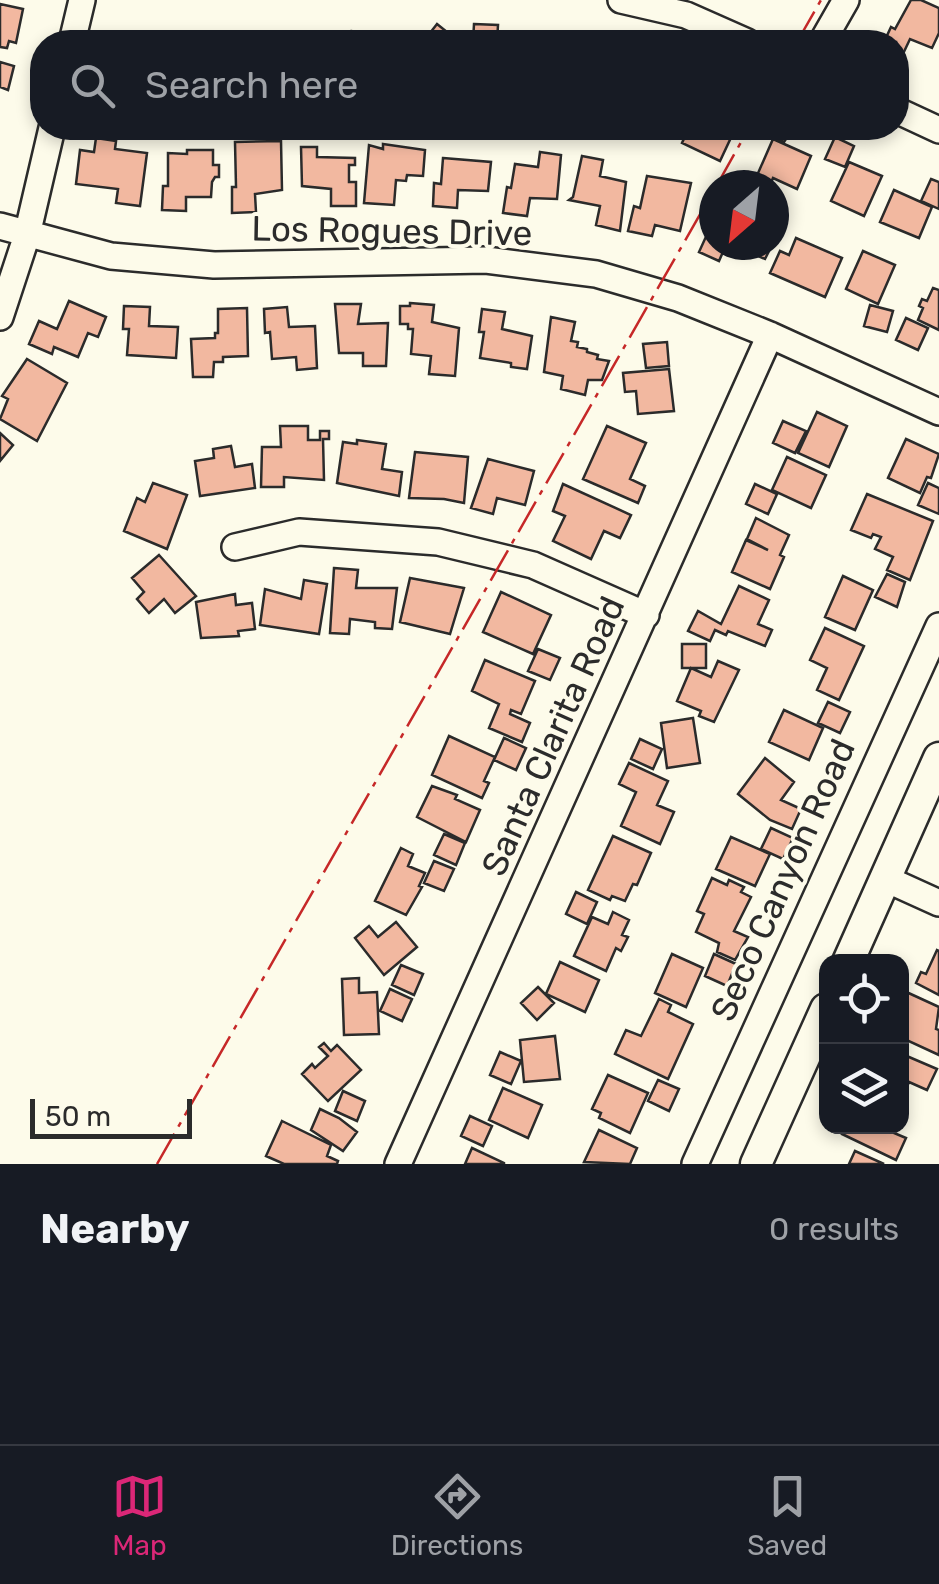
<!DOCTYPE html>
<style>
:root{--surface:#171b24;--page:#20242c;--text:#f1f3f6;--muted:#9ea1a6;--line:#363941;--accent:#db2777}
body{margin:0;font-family:Rubik,sans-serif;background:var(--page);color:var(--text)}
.controls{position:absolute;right:30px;bottom:30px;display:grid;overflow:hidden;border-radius:20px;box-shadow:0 5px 15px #0003}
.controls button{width:90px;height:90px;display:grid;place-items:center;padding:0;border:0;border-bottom:2px solid var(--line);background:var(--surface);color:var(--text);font:50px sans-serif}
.compass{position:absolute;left:699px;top:170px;width:90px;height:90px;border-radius:50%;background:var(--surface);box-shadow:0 5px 15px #0003;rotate:208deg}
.scale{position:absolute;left:30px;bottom:25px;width:162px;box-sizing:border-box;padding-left:10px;border:5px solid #2b2b2b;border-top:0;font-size:28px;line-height:35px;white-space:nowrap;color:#2b2b2b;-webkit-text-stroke:8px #fdfbea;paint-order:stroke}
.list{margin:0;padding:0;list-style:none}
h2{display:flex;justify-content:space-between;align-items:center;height:130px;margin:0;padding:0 40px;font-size:42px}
h2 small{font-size:32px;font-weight:400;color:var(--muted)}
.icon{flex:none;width:55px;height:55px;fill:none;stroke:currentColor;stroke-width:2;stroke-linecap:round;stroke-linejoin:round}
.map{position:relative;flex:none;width:939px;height:1164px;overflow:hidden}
.search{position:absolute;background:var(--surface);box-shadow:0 5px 15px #0003;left:30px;right:30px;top:30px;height:110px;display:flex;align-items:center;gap:25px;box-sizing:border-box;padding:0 35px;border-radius:40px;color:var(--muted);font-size:38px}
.sheet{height:280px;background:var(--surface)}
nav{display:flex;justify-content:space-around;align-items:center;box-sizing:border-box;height:140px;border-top:2px solid var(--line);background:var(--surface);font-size:28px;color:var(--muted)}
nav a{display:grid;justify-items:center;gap:5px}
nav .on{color:var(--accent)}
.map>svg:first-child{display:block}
</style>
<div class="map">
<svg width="939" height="1164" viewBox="0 0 939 1164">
<rect width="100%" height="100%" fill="#fdfbea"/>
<path fill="#f2b8a0" stroke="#2b2b2b" stroke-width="2.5" d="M911,0H921L939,8V33L932,48L910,39L902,56L896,54V42H884L891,27L895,29Z
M0,4L23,9L16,43L9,41L7,48L0,47Z
M437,24L457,40L455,42H423Z
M474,24L498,25L497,42H473Z
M351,31L352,42H330L329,33Z
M311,34L312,42H286L285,36Z
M0,62L14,66L8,90L0,87Z
M689,128H733L735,129L720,161L682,143Z
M767,128H793L784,142L765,131Z
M835,137L854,146L845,167L825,159Z
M96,138L116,141L115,149L147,153L140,206L116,203L118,189L76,184L80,150L94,152Z
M773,139L811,156L797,189L773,178L770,185L755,180Z
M281,141L282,190L255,194L256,212L232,213V187H236L235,142Z
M383,144L425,150L423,176L407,175L406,181L396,180L394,205L364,203L369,145L383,149Z
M301,147H317V157L355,158V165H349V182H356V206H331V189L302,186Z
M187,150H213V165H219V177H215L212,182L211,197H186V211L162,210L163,186H168V153L187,154Z
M540,152L561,155L557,199L530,198L527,216L503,213L507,187L511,188L515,164L538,167Z
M582,156L603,160L600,176L626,182L620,231L596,225L600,206L569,200L573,197Z
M443,158L491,162L488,191L458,190L457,208L433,206L434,183L441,184Z
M849,162L882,176L864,216L831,201Z
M647,176L691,183L680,231L655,225L652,236L628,231L634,206L640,208Z
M931,179L939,182V209L921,201Z
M894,190L932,207L919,238L880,222Z
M774,202L785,207L774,240Z
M709,230L714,232V245H726L719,261L699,252Z
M796,238L842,258L825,297L770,273L780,251L789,255Z
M733,245H772L765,259Z
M863,251L895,265L878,304L846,289Z
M933,288L939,290V330L918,320L923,308L919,306L922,299L927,301Z
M69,301L106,317L98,337L88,333L78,357L54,347L52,354L29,344L39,321L57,329Z
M410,303L434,305L432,322L459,328L455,376L429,374L431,356L411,354L413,329H408V324H400V306H410Z
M335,304H361L358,324L388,323L386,366H363V353H339Z
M870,305L893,311L887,332L864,326Z
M124,306L150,307L149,326L178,327L176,358L127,355L129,329H123Z
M287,307L289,327L315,326L317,368L297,370L296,357L272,359L270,332L265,333L264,309Z
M247,308L248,356L223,357V362H214L213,377H193L191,339L215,338V333H218V309Z
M482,309L505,312L502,329L532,336L527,369L511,367V363L480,358L484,332H479Z
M551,317L575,322L571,341L578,342L577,347L587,349V352L598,355L597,359L609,361L602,380H588L585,395L561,389L563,376L544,372Z
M906,318L928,328L918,350L896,340Z
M667,342L669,366L646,368L643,344Z
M27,359L67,383L37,441L0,419L8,399L2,396Z
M669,369L674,411L638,414L636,391L625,392L623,373Z
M817,412L847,426L829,467L798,453Z
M783,421L806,431L795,453L773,443Z
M280,426H308V440H320V431H329V439H323L324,480L284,477V487H261L262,447H281Z
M607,426L646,443L630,479L645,486L638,503L583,479Z
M0,433L13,445L0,461Z
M906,439L939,454L931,478L927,477L920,493L888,478Z
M357,440L386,444L382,469L402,472L399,496L337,483L343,442L357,444Z
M231,446L235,467L252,464L255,488L200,496L195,461L214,458L213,449Z
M415,452L468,457L464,503L444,499L409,498Z
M787,457L826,475L811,508L772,490Z
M488,459L534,471L525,505L497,498L493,514L471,508Z
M153,483L187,495L167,549L124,531L137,498L145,502Z
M928,483L939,488V514L918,505Z
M563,484L631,515L620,538L604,531L591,559L553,541L565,516L553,511Z
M755,484L777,494L768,514L746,504Z
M867,494L933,521L910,580L887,570L893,557L875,549L881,537L873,534L871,538L851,530Z
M756,518L789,535L780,555L784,557L770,589L732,572L746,540L768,550L747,539Z
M159,555L196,596L175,613L164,599L149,613L137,599L144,592L132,578Z
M334,568L358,570L356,588H397L392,629L375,628V622L350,619L349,634L330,633Z
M887,574L905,582L897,607L875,597Z
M843,576L873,590L855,630L825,617Z
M410,578L464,588L450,634L400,622Z
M304,580L327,584L319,634L260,625L265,589L301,599Z
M739,586L769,600L758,624L772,630L765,646L728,631L726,635L715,630L710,641L688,631L698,611L721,624Z
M501,592L551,615L533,654L483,632Z
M235,594L236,605L252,603L255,629L238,631L239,636L201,638L196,602Z
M825,628L864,646L839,700L817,690L827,668L810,660Z
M682,644H706V668H682Z
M538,649L560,658L550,680L528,671Z
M485,660L535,681L521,714L511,710L510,714L530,723L522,742L489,728L499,704L472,691Z
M718,661L739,670L714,722L699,716L701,711L677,701L691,668L711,677Z
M828,702L850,712L840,733L818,723Z
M784,710L823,728L809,760L769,742Z
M693,718L700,763L667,768L661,723Z
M449,736L495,757L484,781L489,783L482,798L432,775Z
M504,738L526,748L516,770L494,760Z
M640,739L662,749L653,769L631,759Z
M765,758L794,782L781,800L801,809L792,829L770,820L738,794Z
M629,763L668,781L657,805L674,812L660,844L621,826L636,792L619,784Z
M432,786L457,795L455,799L480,810L466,842L417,817Z
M771,828L793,838L783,859L761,849Z
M444,834L465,843L456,865L434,855Z
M613,836L651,853L637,885L633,884L625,901L612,896L610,900L588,890Z
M731,837L770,854L755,886L716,869Z
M401,848L413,854L408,866L425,873L419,886L422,887L406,915L375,901Z
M434,861L454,869L444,891L424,883Z
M712,878L727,885L729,880L744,887L741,892L751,897L734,931L748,937L735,960L717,952L719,943L696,932L704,914L697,911Z
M576,892L597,902L587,924L566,914Z
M613,912L629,920L622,935L628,937L621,951L616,948L606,971L574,956L592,917L608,924Z
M396,922L417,947L384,975L355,938L369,926L378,937Z
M937,950L939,951V995L916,983L921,972L926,974Z
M672,954L703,968L686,1007L655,993Z
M714,954L736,964L727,986L705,976Z
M560,962L599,980L585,1012L546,994Z
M401,965L423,974L414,995L392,985Z
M359,978V993L377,992L379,1034L344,1035L342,979Z
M538,987L554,1003L537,1020L521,1003Z
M390,989L412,999L402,1021L380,1011Z
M902,990L939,1007L936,1029L939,1030V1055L902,1038Z
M659,999L671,1005L668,1012L693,1024L668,1079L615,1054L626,1030L641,1036Z
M555,1036L560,1079L524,1082L520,1040Z
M324,1043L331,1051L337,1045L361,1070L328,1101L302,1074L312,1064L315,1068L328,1056L319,1047Z
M500,1052L521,1061L511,1084L490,1075Z
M902,1054L937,1069L927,1090L909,1082L902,1098Z
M608,1075L648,1093L630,1133L599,1118L601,1113L592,1109Z
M658,1080L679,1089L669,1111L648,1101Z
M503,1088L542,1105L528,1138L489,1120Z
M343,1091L365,1101L357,1121L335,1111Z
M320,1109L339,1118L357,1132L343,1151L311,1130Z
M470,1116L492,1126L483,1146L461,1136Z
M282,1121L331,1145L327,1156L338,1161L337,1164H284L266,1156Z
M845,1126H896L894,1133L906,1138L896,1160L842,1134Z
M599,1130L637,1148L630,1164L584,1162Z
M472,1148L504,1163V1164H465Z
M855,1151L884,1164H849Z"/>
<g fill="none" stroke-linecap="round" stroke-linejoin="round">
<g stroke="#2b2b2b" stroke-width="30">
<path id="minor" d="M621,0L686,15L747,42
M72,42L82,0
M822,42L846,0
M896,110L939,130
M0,226L111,256L214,265L486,260L596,274L678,298L770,335L939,412
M0,317L27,235L52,128
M235,547L299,532L438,542L533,565L646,615
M886,879L939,903
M398,1164L770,335
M695,1164L939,626"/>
</g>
<g stroke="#2b2b2b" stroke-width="35">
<path id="major" d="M848,962L939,758
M756,1164L826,1009"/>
</g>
<use href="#minor" stroke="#fdfbea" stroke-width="25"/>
<use href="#major" stroke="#fdfbea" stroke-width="30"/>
<path stroke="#c62828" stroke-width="2.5" stroke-dasharray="35 8 5 8" stroke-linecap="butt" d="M797,42L821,0
M717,185L749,128
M157,1164L714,190"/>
</g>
<g text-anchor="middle" stroke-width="8" stroke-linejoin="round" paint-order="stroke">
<g font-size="35" fill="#2b2b2b" stroke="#fdfbea">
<text transform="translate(392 231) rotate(1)" y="12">Los Rogues Drive</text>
<text transform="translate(553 736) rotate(-66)" y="12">Santa Clarita Road</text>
<text transform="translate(783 880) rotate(-66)" y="12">Seco Canyon Road</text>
</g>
</g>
</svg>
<div class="controls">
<button><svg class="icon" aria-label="locate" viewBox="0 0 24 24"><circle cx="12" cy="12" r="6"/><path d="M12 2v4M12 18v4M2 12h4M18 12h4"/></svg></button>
<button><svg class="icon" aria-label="layers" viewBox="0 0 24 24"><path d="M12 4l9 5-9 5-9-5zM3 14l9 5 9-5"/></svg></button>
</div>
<svg class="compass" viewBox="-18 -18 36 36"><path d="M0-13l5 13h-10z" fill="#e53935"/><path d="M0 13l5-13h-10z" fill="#9ea1a6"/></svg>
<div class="scale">50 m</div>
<div class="search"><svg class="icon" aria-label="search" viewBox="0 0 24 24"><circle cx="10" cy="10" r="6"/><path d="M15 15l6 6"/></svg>Search here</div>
</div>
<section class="sheet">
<h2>Nearby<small>0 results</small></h2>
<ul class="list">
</ul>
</section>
<nav>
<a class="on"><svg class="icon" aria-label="map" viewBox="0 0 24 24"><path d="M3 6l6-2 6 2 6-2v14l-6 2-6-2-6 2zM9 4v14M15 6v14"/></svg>Map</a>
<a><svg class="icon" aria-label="directions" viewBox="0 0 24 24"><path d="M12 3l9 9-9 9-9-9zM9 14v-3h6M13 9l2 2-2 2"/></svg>Directions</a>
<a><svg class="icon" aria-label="saved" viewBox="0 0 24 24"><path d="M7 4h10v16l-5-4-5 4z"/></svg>Saved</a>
</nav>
